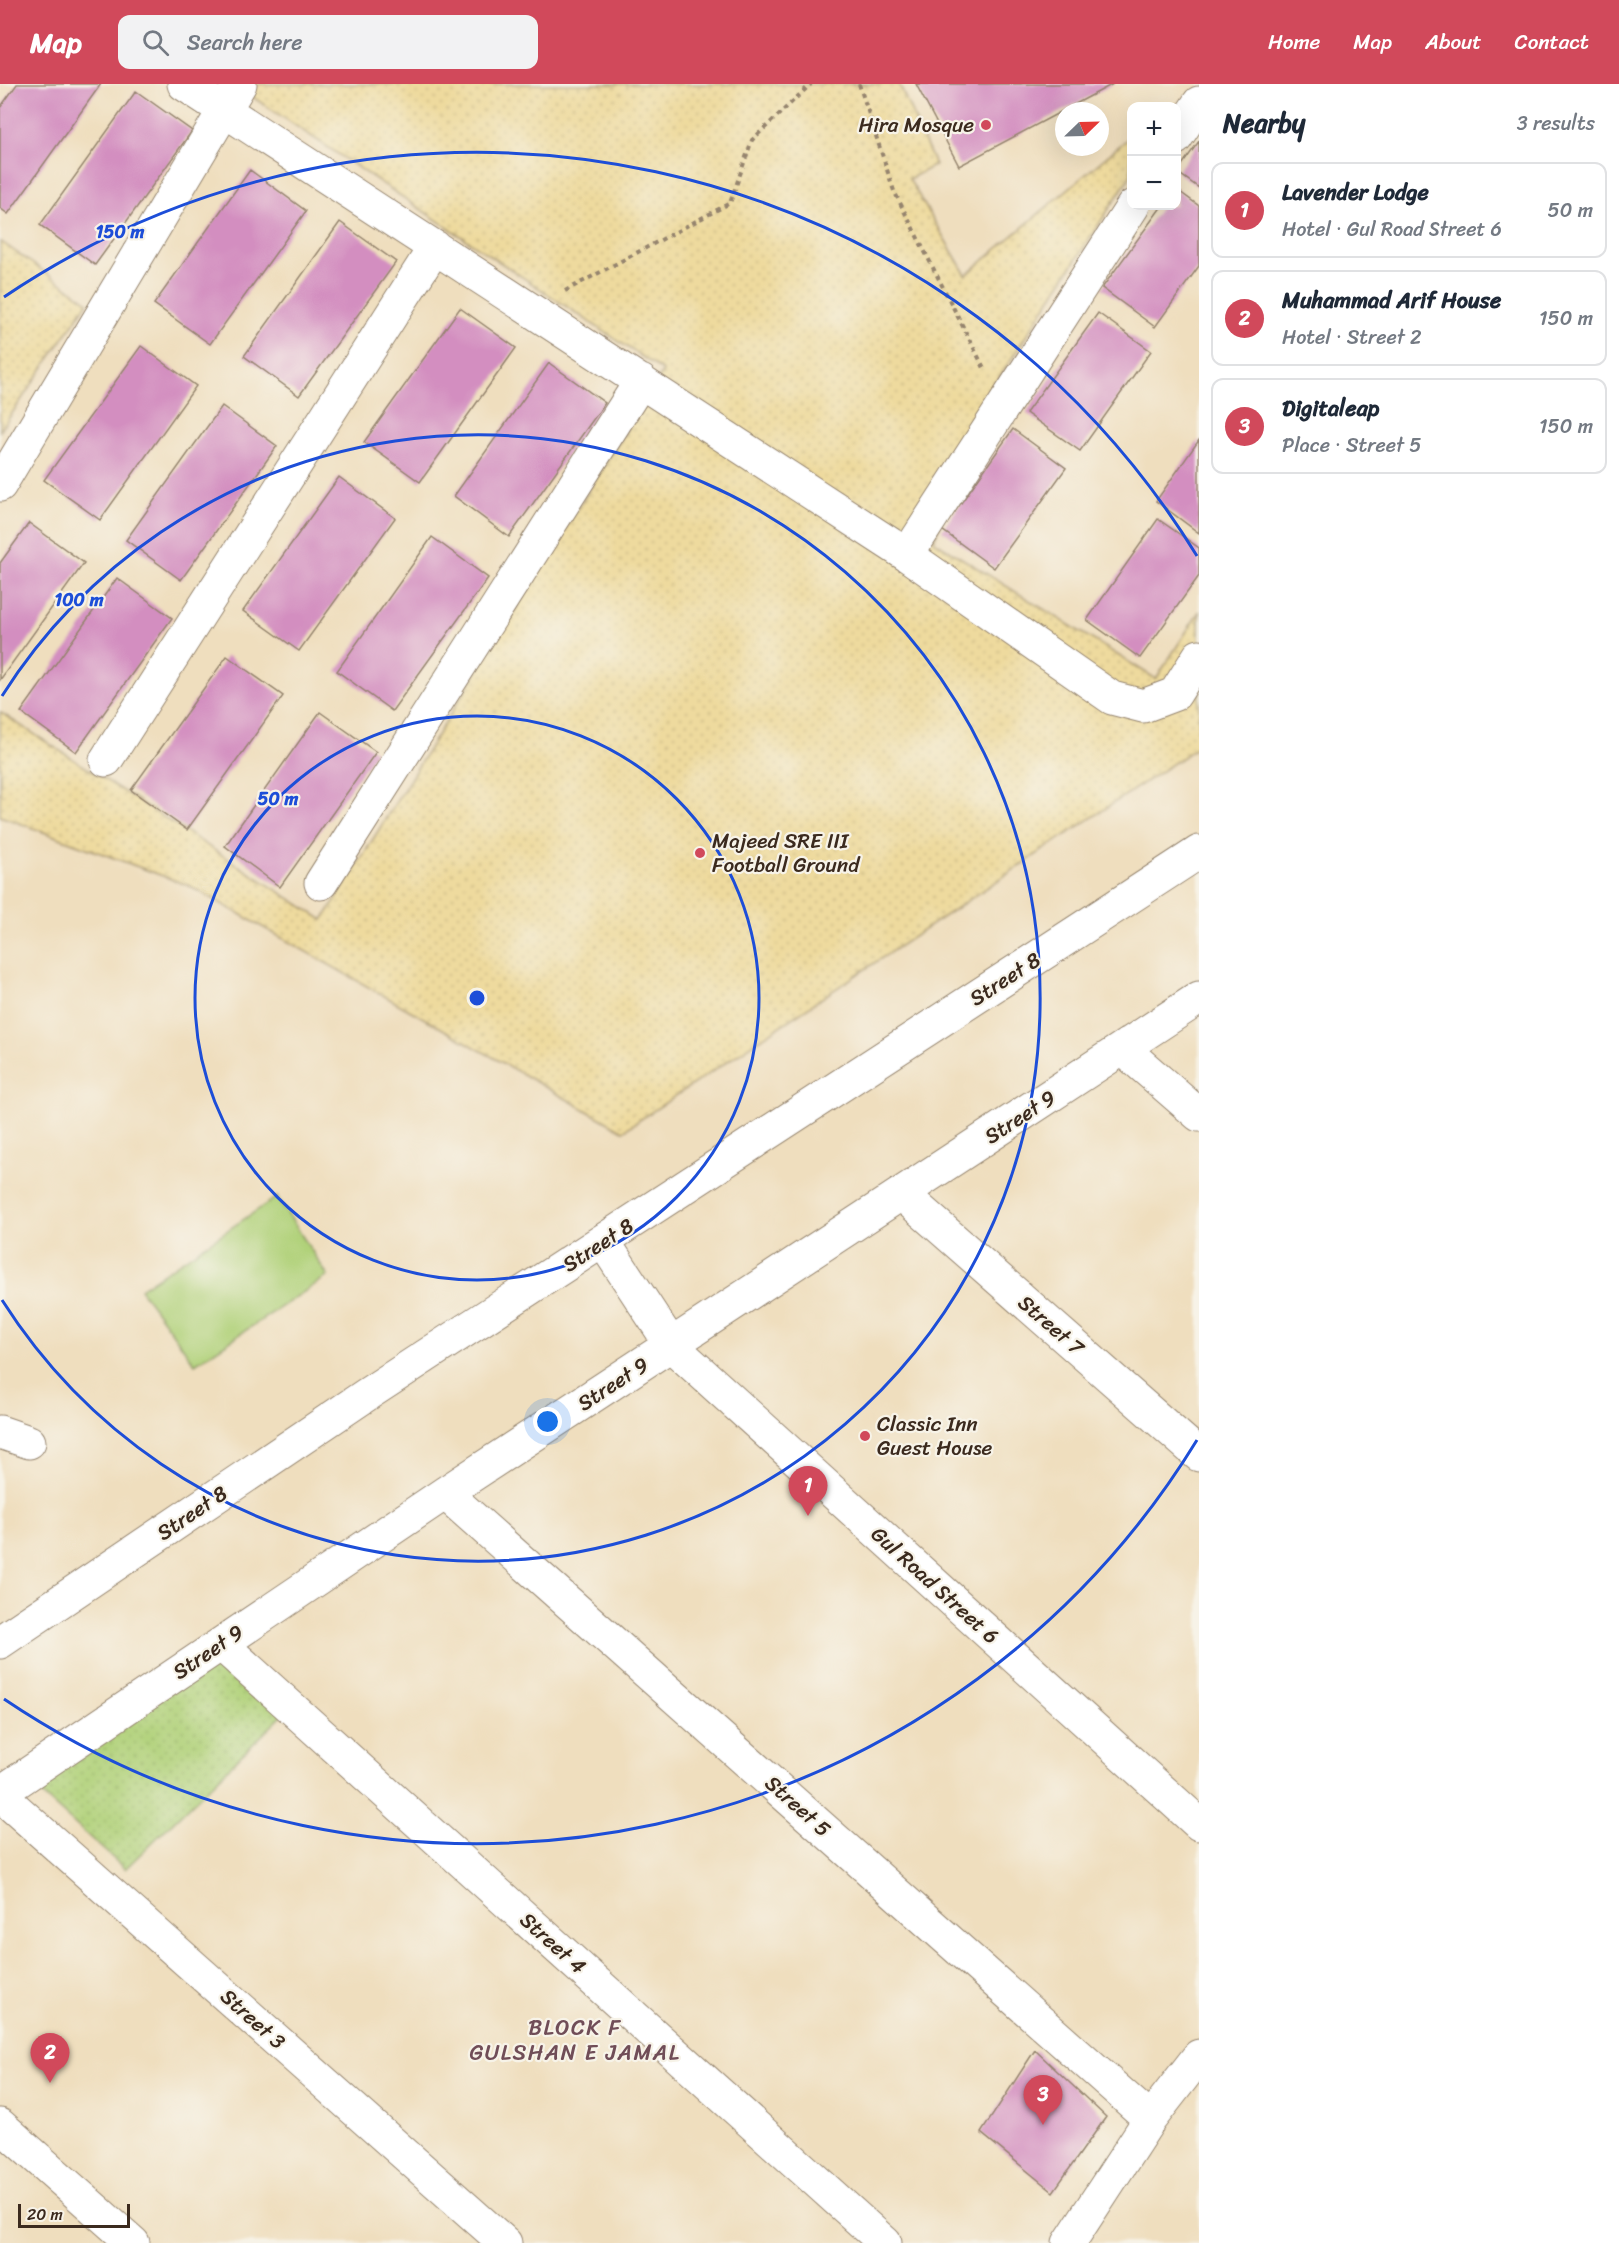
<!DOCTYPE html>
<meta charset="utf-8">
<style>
:root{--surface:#fff;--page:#f2f2f3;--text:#1f2937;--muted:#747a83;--line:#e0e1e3;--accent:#d1495b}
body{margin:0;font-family:Sriracha,sans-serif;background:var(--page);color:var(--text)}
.controls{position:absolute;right:18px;top:18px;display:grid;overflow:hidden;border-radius:12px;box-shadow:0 6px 24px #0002}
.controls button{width:54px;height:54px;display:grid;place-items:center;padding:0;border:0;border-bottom:2px solid var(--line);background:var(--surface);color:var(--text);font:30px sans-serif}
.compass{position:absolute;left:1055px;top:18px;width:54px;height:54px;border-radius:50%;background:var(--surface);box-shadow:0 6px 24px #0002;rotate:67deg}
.scale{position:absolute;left:18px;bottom:15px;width:112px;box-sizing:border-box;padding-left:6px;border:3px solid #3b2a1e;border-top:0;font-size:16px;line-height:21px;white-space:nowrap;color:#3b2a1e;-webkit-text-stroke:4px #f7f3e8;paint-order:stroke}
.you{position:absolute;left:548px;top:1338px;width:21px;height:21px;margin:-15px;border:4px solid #fff;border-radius:50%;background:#1a73e8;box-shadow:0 0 0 9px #1a73e833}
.badge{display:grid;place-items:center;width:39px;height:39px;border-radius:50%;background:var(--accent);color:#fff;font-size:20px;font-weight:700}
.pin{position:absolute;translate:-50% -50px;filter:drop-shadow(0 2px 3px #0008)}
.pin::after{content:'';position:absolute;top:32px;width:21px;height:18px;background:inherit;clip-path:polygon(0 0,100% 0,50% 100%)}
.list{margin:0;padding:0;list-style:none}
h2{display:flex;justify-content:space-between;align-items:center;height:78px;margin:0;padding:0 24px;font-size:26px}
h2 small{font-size:20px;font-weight:400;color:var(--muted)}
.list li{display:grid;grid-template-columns:39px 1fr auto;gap:18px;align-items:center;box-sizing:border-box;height:96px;margin:0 12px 12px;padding:0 12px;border:2px solid var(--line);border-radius:12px}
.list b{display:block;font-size:22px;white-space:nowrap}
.list p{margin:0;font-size:20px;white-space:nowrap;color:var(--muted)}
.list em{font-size:20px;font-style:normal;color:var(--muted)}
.icon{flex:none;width:33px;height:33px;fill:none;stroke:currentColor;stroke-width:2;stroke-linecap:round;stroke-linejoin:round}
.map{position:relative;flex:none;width:1199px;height:2159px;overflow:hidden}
header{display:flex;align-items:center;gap:36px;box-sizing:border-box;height:84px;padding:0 30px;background:var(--accent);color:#fff}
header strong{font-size:28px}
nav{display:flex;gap:33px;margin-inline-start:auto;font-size:21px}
.search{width:420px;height:54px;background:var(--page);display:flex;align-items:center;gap:15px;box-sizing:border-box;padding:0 21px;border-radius:12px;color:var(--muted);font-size:22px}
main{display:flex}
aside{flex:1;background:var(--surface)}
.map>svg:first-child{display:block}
</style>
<header>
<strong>Map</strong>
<div class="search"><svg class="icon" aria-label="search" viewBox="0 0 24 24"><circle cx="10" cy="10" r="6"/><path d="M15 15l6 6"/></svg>Search here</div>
<nav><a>Home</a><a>Map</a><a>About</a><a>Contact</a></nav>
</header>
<main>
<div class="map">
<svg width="1199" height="2159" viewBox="0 0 1199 2159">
<defs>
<pattern id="sand-dots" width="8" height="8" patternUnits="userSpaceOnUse" patternTransform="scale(1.5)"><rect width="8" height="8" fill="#eeda9e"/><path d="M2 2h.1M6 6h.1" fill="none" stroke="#cdbb88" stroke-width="1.8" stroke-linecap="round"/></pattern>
<pattern id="park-dots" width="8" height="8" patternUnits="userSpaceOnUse" patternTransform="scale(1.5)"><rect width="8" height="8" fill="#b0d179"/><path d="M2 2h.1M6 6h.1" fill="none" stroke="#98b468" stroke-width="1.8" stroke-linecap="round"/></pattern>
</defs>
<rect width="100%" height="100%" fill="#f7f3e8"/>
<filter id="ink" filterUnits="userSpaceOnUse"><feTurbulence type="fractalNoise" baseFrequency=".0167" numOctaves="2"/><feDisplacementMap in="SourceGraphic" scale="12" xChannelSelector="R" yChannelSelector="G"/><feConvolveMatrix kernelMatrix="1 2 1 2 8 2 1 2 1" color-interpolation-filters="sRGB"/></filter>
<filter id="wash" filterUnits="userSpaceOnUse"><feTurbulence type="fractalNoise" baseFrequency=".008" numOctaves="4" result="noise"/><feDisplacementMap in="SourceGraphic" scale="24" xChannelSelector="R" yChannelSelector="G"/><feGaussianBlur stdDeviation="1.35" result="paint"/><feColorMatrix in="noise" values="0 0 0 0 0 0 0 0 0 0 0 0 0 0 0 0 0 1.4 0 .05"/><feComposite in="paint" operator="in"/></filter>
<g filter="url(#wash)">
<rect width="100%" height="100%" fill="#efdebe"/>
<path fill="#b0d179" stroke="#767e4c" stroke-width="1.5" d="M277,1113L328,1192L195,1280L140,1205Z"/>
<path fill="url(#sand-dots)" stroke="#94825e" stroke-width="1.5" d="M233,0H899L935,81L909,95L966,191L1131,52V91L982,320L934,457L1156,595L1199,528V662L623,1047L190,802L0,732V628L323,836L663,287Z
M0,157L88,218L0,347Z"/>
<path fill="url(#park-dots)" stroke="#767e4c" stroke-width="1.5" d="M221,1560L291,1623L125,1785L27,1697Z"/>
<g id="blocks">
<path fill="#d38ec0" d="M17,0H101L8,130L0,124V24Z
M916,0H1113L959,82Z
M136,7L192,47L95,181L40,141Z
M1199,57V104L1177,88Z
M250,86L306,127L210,260L154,220Z
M1176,105L1199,122V182L1155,243L1102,204L1162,122H1176Z
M340,138L396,178L299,312L244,272Z
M460,224L516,264L420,398L364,358Z
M1098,229L1151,267L1080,367L1026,329Z
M141,262L196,302L100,436L44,396Z
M549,279L605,319L509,453L454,412Z
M222,322L277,362L181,496L126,456Z
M1013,345L1066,384L994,484L942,446Z
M1199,356V449L1156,417Z
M339,393L395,434L299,567L243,527Z
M1158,435L1199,464V492L1140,574L1087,536Z
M29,439L84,479L0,596V479Z
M432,453L488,494L392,627L337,587Z
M117,494L172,534L76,668L21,628Z
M227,572L283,612L187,746L131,706Z
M320,628L376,668L280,803L225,762Z
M1035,1966L1106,2033L1053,2108L981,2049Z"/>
</g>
</g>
<g filter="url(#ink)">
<use href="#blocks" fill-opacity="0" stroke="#95846e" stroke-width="1.5"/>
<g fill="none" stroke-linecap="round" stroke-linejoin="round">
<g stroke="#95846e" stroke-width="35">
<path id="minor" d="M184,0L907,471L1112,614L1143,622L1175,610L1199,572
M1176,54L1199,19
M0,401L240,0
M907,471L1133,122
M106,676L435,163
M321,799L641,297
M1123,965L1199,1031
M902,1110L1199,1371
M603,1157L672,1262L1199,1740
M0,1348L29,1358
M445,1409L1150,2035
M0,1558L366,1311L1199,768
M221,1560L885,2159
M0,1709L445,1409L1199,914
M0,1711L505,2159
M0,2041L133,2159
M1069,2159L1150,2035L1199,1972"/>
</g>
<path stroke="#95846e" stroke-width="4" stroke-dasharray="4.5 4.5" stroke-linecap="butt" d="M859,0L894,107L984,284
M565,207L730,119L752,56L811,0"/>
<use href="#minor" stroke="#fff" stroke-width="33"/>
</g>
</g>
<g fill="none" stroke="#1d4ed8" stroke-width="3">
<circle cx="477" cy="914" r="282"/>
<path d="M2 612A563 563 0 1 1 2 1216"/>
<path d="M1197 1356A845 845 0 0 1 4 1615M4 213A845 845 0 0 1 1197 472"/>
</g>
<g fill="#d1495b" stroke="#f7f3e8" stroke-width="2">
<circle cx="986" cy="41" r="6"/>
<circle cx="700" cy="769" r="6"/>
<circle cx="865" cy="1352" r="6"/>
</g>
<g text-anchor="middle" stroke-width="4.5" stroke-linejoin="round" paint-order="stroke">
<g font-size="21" fill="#3b2a1e" stroke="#f7f3e8" text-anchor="start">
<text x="974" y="48" text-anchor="end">Hira Mosque</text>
<text x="712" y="764">Majeed SRE III<tspan x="712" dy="24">Football Ground</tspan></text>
<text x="877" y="1347">Classic Inn<tspan x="877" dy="24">Guest House</tspan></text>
</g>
<g font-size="21" fill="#3b2a1e" stroke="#f7f3e8">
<text transform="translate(1005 895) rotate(-33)" y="7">Street 8</text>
<text transform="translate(1020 1033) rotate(-33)" y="7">Street 9</text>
<text transform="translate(598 1161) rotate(-33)" y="7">Street 8</text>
<text transform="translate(1051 1241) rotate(41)" y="7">Street 7</text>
<text transform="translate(613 1300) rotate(-33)" y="7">Street 9</text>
<text transform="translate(192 1429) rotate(-34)" y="7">Street 8</text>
<text transform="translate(935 1501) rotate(42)" y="7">Gul Road Street 6</text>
<text transform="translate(208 1568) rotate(-34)" y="7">Street 9</text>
<text transform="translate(798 1722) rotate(42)" y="7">Street 5</text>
<text transform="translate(553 1859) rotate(42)" y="7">Street 4</text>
<text transform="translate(253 1935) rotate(42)" y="7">Street 3</text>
</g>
<g font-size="22" letter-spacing="1.5" fill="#704d57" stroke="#f7f3e8">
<text x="575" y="1951">BLOCK F<tspan x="575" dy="25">GULSHAN E JAMAL</tspan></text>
</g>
</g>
<circle cx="477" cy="914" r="9" fill="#1d4ed8" stroke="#f7f3e8" stroke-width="3"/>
<g font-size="18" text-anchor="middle" font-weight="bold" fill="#1d4ed8" stroke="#f7f3e8" stroke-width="4.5" stroke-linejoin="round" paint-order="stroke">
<text x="120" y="154">150 m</text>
<text x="79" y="522">100 m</text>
<text x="278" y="721">50 m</text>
</g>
</svg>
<div class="controls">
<button>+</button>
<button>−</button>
</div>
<svg class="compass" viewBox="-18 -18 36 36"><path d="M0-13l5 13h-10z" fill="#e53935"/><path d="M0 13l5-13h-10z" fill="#747a83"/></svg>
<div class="scale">20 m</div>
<div class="you"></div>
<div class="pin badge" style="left:808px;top:1432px">1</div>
<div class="pin badge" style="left:50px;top:1999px">2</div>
<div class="pin badge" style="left:1043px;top:2041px">3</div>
</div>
<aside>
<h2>Nearby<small>3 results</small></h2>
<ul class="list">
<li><span class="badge">1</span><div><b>Lavender Lodge</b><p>Hotel · Gul Road Street 6</p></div><em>50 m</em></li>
<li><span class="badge">2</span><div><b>Muhammad Arif House</b><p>Hotel · Street 2</p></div><em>150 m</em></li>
<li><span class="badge">3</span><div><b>Digitaleap</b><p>Place · Street 5</p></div><em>150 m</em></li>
</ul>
</aside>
</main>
